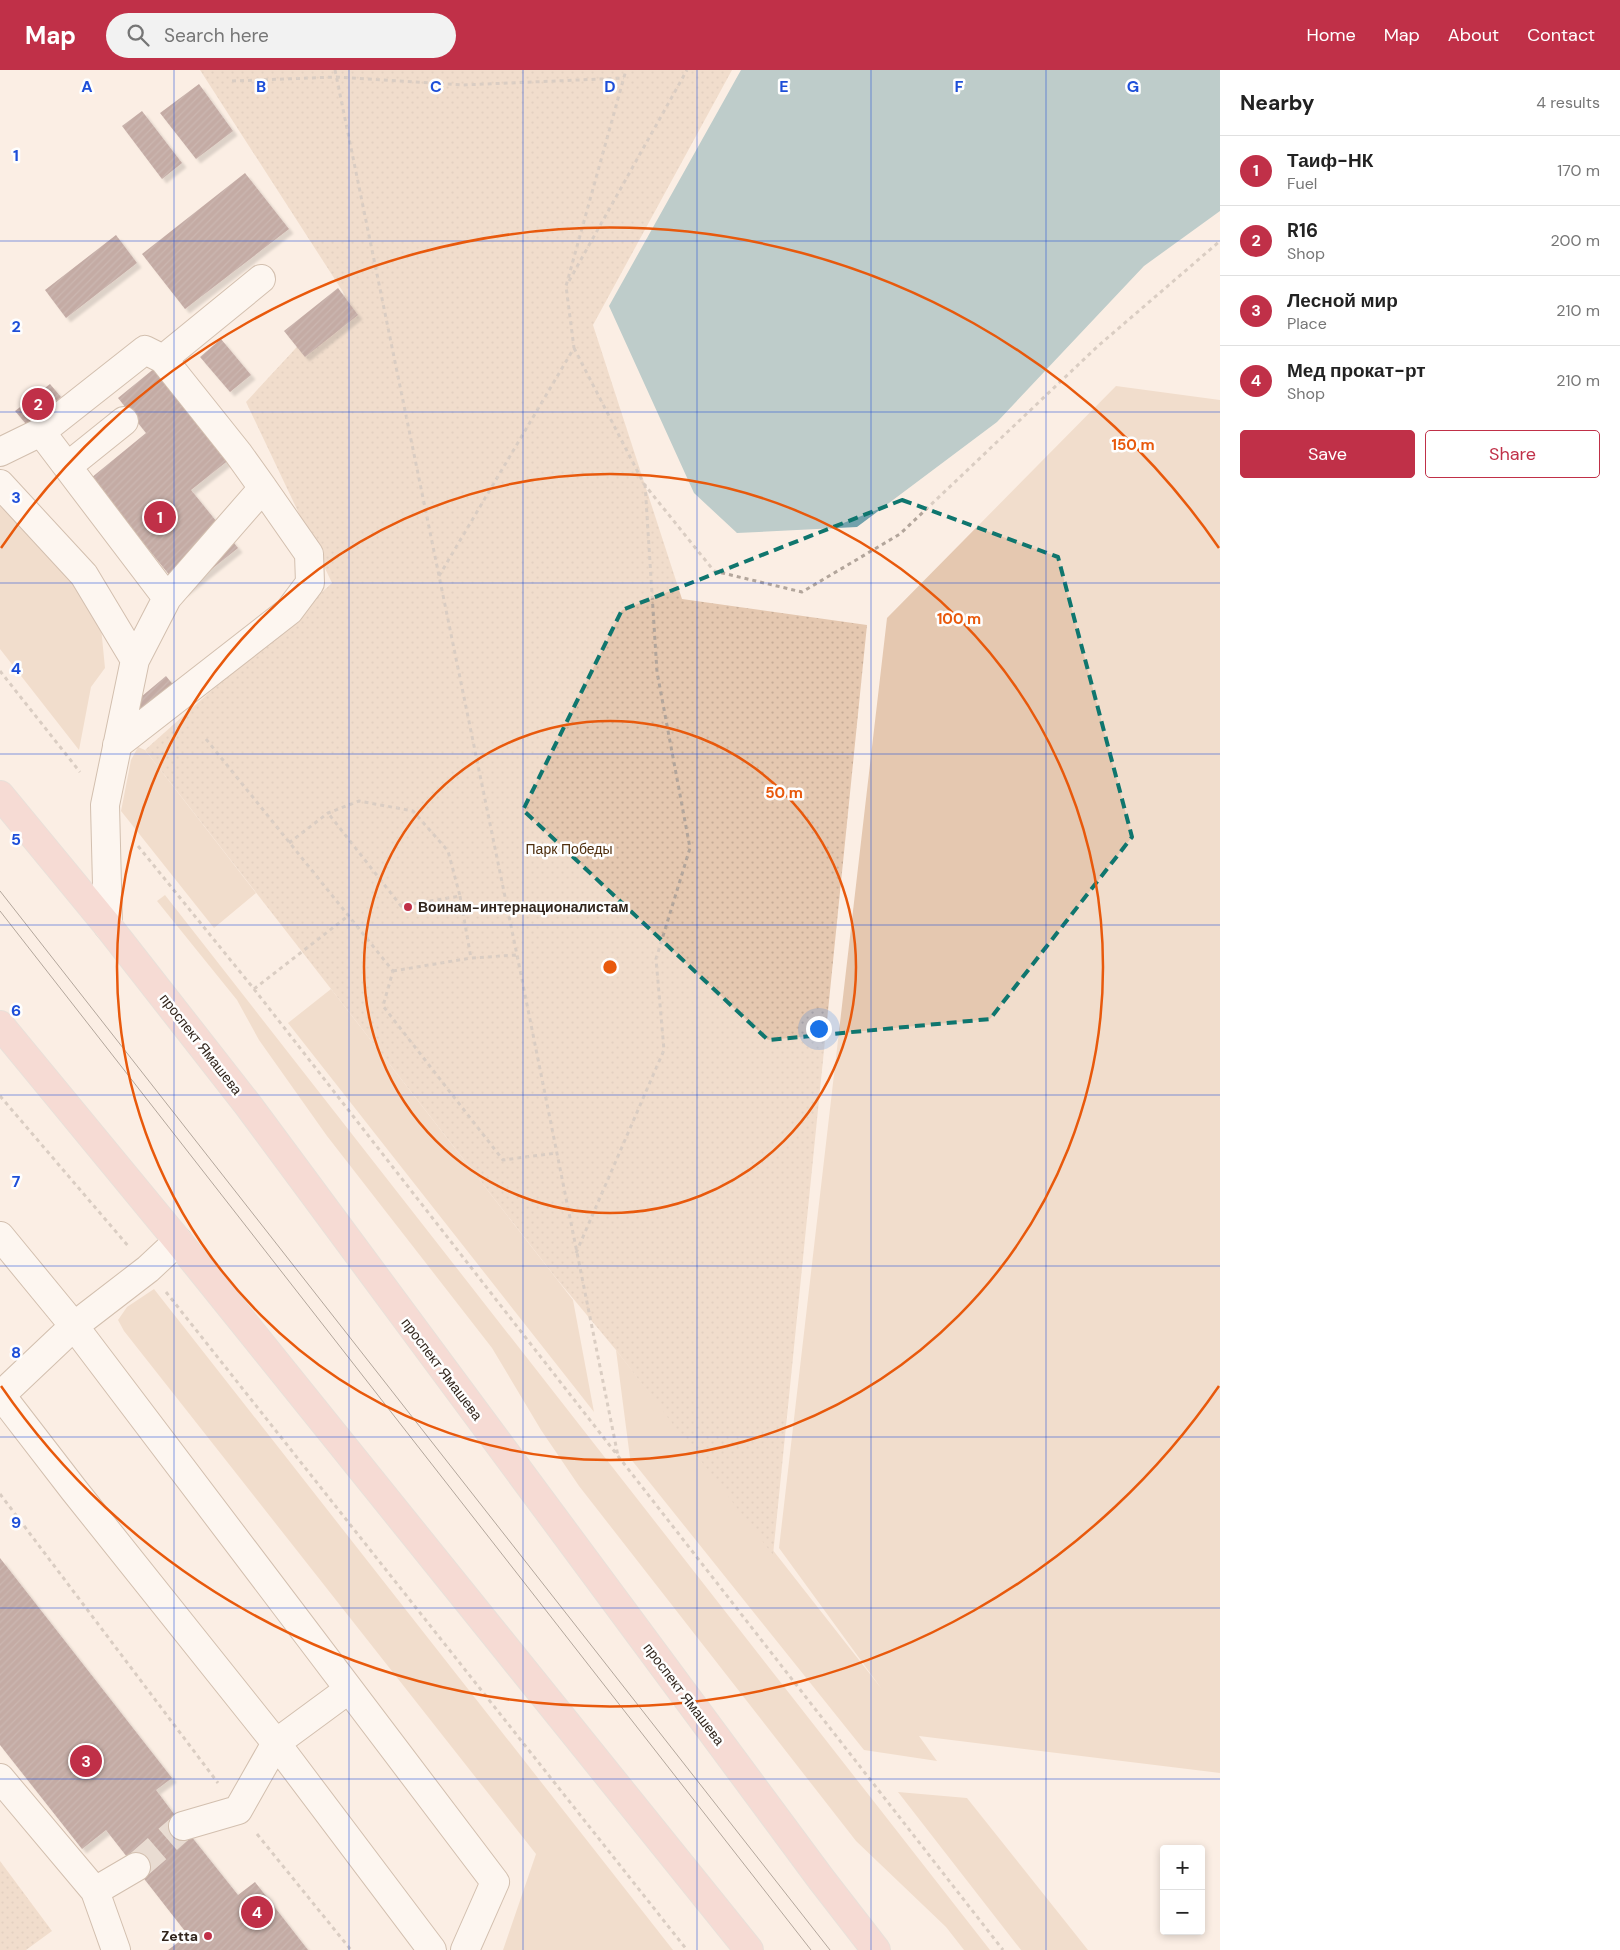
<!DOCTYPE html>
<meta charset="utf-8">
<style>
:root{--surface:#fff;--page:#f2f2f2;--text:#222;--muted:#767676;--line:#e0e0e0;--accent:#c03048}
body{margin:0;font-family:"DM Sans",sans-serif;background:var(--page);color:var(--text)}
.controls{position:absolute;right:15px;bottom:15px;display:grid;overflow:hidden;border-radius:5px;box-shadow:0 2px 8px #0003}
.controls button{width:45px;height:45px;display:grid;place-items:center;padding:0;border:0;border-bottom:1px solid var(--line);background:var(--surface);color:var(--text);font:25px sans-serif}
.you{position:absolute;left:818px;top:958px;width:18px;height:18px;margin:-12px;border:4px solid #fff;border-radius:50%;background:#1a73e8;box-shadow:0 0 0 8px #1a73e833}
.badge{display:grid;place-items:center;width:32px;height:32px;border-radius:50%;background:var(--accent);color:#fff;font-size:16px;font-weight:700}
.pin{position:absolute;translate:-50% -50%;border:2px solid #fff;box-shadow:0 1px 5px #0006}
.list{margin:0;padding:0;list-style:none}
h2{display:flex;justify-content:space-between;align-items:center;height:65px;margin:0;padding:0 20px;font-size:21px}
h2 small{font-size:16px;font-weight:400;color:var(--muted)}
.list li{display:grid;grid-template-columns:32px 1fr auto;gap:15px;align-items:center;box-sizing:border-box;height:70px;padding:0 20px;border-top:1px solid var(--line)}
.list b{display:block;font-size:19px;white-space:nowrap}
.list p{margin:0;font-size:16px;white-space:nowrap;color:var(--muted)}
.list em{font-size:16px;font-style:normal;color:var(--muted)}
.actions{display:flex;gap:10px;padding:15px 20px}
.actions a{flex:1;padding:11px 0;border:1px solid var(--accent);border-radius:5px;text-align:center;font-size:18px;color:var(--accent)}
.actions .main{background:var(--accent);color:#fff}
.icon{flex:none;width:28px;height:28px;fill:none;stroke:currentColor;stroke-width:2;stroke-linecap:round;stroke-linejoin:round}
.map{position:relative;flex:none;width:1220px;height:1880px;overflow:hidden}
header{display:flex;align-items:center;gap:30px;box-sizing:border-box;height:70px;padding:0 25px;background:var(--accent);color:#fff}
header strong{font-size:24px}
nav{display:flex;gap:28px;margin-inline-start:auto;font-size:18px}
.search{width:350px;height:45px;background:var(--page);display:flex;align-items:center;gap:12px;box-sizing:border-box;padding:0 18px;border-radius:28px;color:var(--muted);font-size:19px}
main{display:flex}
aside{flex:1;background:var(--surface)}
.map>svg:first-child{display:block}
</style>
<header>
<strong>Map</strong>
<div class="search"><svg class="icon" aria-label="search" viewBox="0 0 24 24"><circle cx="10" cy="10" r="6"/><path d="M15 15l6 6"/></svg>Search here</div>
<nav><a>Home</a><a>Map</a><a>About</a><a>Contact</a></nav>
</header>
<main>
<div class="map">
<svg width="1220" height="1880" viewBox="0 0 1220 1880">
<defs>
<pattern id="park-dots" width="8" height="8" patternUnits="userSpaceOnUse" patternTransform="scale(1.25)"><rect width="8" height="8" fill="#e5c8b0"/><path d="M2 2h.1M6 6h.1" fill="none" stroke="#c5ac97" stroke-width="1.8" stroke-linecap="round"/></pattern>
<pattern id="building-hatch" width="6" height="6" patternUnits="userSpaceOnUse" patternTransform="scale(1.25)"><rect width="6" height="6" fill="#815a59"/><path d="M-1 1l2-2M0 6l6-6M5 7l2-2" fill="none" stroke="#917372"/></pattern>
<filter id="shadow"><feDropShadow dx="4.5" dy="4.5" stdDeviation="1" flood-color="#0004"/></filter>
</defs>
<rect width="100%" height="100%" fill="#fbeee4"/>
<path fill="#e5c8b0" d="M1116,316L1220,330V1703L919,1666L937,1691L864,1680L630,1388L616,1280L881,1618L779,1478L887,548Z
M0,433L60,488L101,557L105,598L91,617L79,680L0,579Z
M138,677L145,680L256,823L214,858L121,741L131,690Z
M165,825L990,1880H964L946,1857L856,1771L579,1416L541,1360L492,1278L327,1066L259,970L237,930L157,831Z
M331,919L573,1230L594,1342L288,953Z
M154,1219L673,1880H503L536,1784L124,1261L118,1250L127,1237Z
M898,1722L967,1728L1088,1880H1021Z"/>
<path fill="url(#park-dots)" d="M200,0H732L593,255L682,529L867,555L773,1485L616,1280L556,1208L145,680L332,513L246,332L345,225Z
M0,1791L52,1861L26,1880H0Z"/>
<path fill="#73a2ac" d="M741,0H1220V141L1144,196L997,352L857,457L737,463L694,423L609,236Z"/>
<path fill="url(#building-hatch)" filter="url(#shadow)" d="M199,14L233,61L196,89L160,43Z
M142,41L182,93L162,109L122,56Z
M245,103L289,159L185,239L142,184Z
M116,165L137,193L66,248L45,220Z
M338,218L358,245L305,287L284,261Z
M221,269L251,305L230,322L200,287Z
M161,293L235,385L191,420L238,478L183,522L91,408L146,363L118,328Z
M50,314L61,327L26,354L15,341Z
M166,606L175,617L143,643L135,632Z
M0,1488L172,1708L156,1720L183,1756L238,1825L255,1812L308,1880H168L188,1865L106,1760L82,1779L0,1675Z"/>
<g fill="none" stroke-linecap="round" stroke-linejoin="round">
<path stroke="#d3c6bc" stroke-width="28" stroke-dasharray="28 14" stroke-linecap="butt" d="M136,1797L183,1756"/>
<g stroke="#a1866f" stroke-width="30">
<path id="minor" d="M163,289L261,209
M41,362L145,280L163,289L238,383L263,418L167,528
M0,382L41,362L167,528L135,590L105,735L108,856
M68,396L124,351
M0,414L84,505L135,590
M117,675L289,541L310,513L309,484L263,418
M0,1166L74,1256L495,1812L465,1880
M0,1324L74,1420L276,1673L432,1880
M0,1326L74,1256L148,1199L178,1171
M0,1708L95,1821L116,1880
M183,1756L238,1740L276,1673L348,1620
M95,1821L136,1797"/>
</g>
<g stroke="#d2cfcd" stroke-width="30">
<path id="major" d="M0,725L108,856L248,1035L821,1809L876,1880
M0,955L178,1171L749,1880"/>
</g>
<path stroke="#b2a59b" stroke-width="3" stroke-dasharray="4 4" stroke-linecap="butt" d="M335,0L517,885L618,1386
M232,11L336,7L463,15L624,8
M569,211L687,0
M574,278L644,414L714,501L802,522L900,464L1098,276L1220,171
M439,506L574,278L566,216L626,0
M0,601L80,702
M206,669L393,901L383,936L503,1090L556,1083
M289,773L328,743L359,731L413,741L448,781L460,826L401,836L328,743
M138,776L254,919L1003,1880
M460,826L471,888
M393,901L471,888L517,885
M254,919L348,846
M0,1026L129,1177
M576,1183L664,980L656,889L690,778L657,602L645,414
M166,1222L687,1880
M0,1424L218,1713
M257,1764L351,1880"/>
<use href="#minor" stroke="#fff" stroke-width="28"/>
<use href="#major" stroke="#efc3c1" stroke-width="28"/>
<path stroke="#5b4e45" stroke-width="1" d="M0,821L830,1880
M0,841L811,1880"/>
</g>
<path d="M0 0H1220V1880H0ZM902,430L1058,487L1132,767L990,949L768,970L523,740L622,540Z" fill="#fbeee4" fill-opacity=".55" fill-rule="evenodd"/>
<path fill="none" stroke="#0f766e" stroke-width="4" stroke-dasharray="10 6" stroke-linejoin="round" d="M902,430L1058,487L1132,767L990,949L768,970L523,740L622,540Z"/>
<path fill="none" stroke="#1d4ed8" stroke-width="1" stroke-opacity="0.55" d="M174,0V1880M349,0V1880M523,0V1880M697,0V1880M871,0V1880M1046,0V1880M0,171H1220M0,342H1220M0,513H1220M0,684H1220M0,855H1220M0,1025H1220M0,1196H1220M0,1367H1220M0,1538H1220M0,1709H1220"/>
<g fill="none" stroke="#e8590c" stroke-width="2.5">
<circle cx="610" cy="897" r="246"/>
<circle cx="610" cy="897" r="493"/>
<path d="M1219 1316A739 739 0 0 1 1 1316M1 478A739 739 0 0 1 1219 478"/>
</g>
<g fill="#c03048" stroke="#fefefe" stroke-width="2">
<circle cx="408" cy="837" r="5"/>
<circle cx="208" cy="1866" r="5"/>
</g>
<g text-anchor="middle" stroke-width="5" stroke-linejoin="round" paint-order="stroke">
<g font-size="14" fill="#4f2e0d" stroke="#fefefe">
<text x="569" y="784">Парк Победы</text>
</g>
<g font-size="14" font-weight="bold" fill="#31251c" stroke="#fefefe" text-anchor="start">
<text x="418" y="842">Воинам-интернационалистам</text>
<text x="198" y="1871" text-anchor="end">Zetta</text>
</g>
<g font-size="14" fill="#31251c" stroke="#fefefe">
<text transform="translate(201 974) rotate(52)" y="5">проспект Ямашева</text>
<text transform="translate(442 1299) rotate(53)" y="5">проспект Ямашева</text>
<text transform="translate(684 1624) rotate(53)" y="5">проспект Ямашева</text>
</g>
</g>
<g font-size="16" text-anchor="middle" font-weight="bold" fill="#1d4ed8" stroke="#fefefe" stroke-width="5" stroke-linejoin="round" paint-order="stroke">
<text x="87" y="22">A</text>
<text x="261" y="22">B</text>
<text x="436" y="22">C</text>
<text x="610" y="22">D</text>
<text x="784" y="22">E</text>
<text x="959" y="22">F</text>
<text x="1133" y="22">G</text>
<text x="16" y="91">1</text>
<text x="16" y="262">2</text>
<text x="16" y="433">3</text>
<text x="16" y="604">4</text>
<text x="16" y="775">5</text>
<text x="16" y="946">6</text>
<text x="16" y="1117">7</text>
<text x="16" y="1288">8</text>
<text x="16" y="1458">9</text>
</g>
<circle cx="610" cy="897" r="8" fill="#e8590c" stroke="#fefefe" stroke-width="2.5"/>
<g font-size="15" text-anchor="middle" font-weight="bold" fill="#e8590c" stroke="#fefefe" stroke-width="5" stroke-linejoin="round" paint-order="stroke">
<text x="1133" y="380">150 m</text>
<text x="959" y="554">100 m</text>
<text x="784" y="728">50 m</text>
</g>
</svg>
<div class="controls">
<button>+</button>
<button>−</button>
</div>
<div class="you"></div>
<div class="pin badge" style="left:160px;top:447px">1</div>
<div class="pin badge" style="left:38px;top:334px">2</div>
<div class="pin badge" style="left:86px;top:1691px">3</div>
<div class="pin badge" style="left:257px;top:1842px">4</div>
</div>
<aside>
<h2>Nearby<small>4 results</small></h2>
<ul class="list">
<li><span class="badge">1</span><div><b>Таиф-НК</b><p>Fuel</p></div><em>170 m</em></li>
<li><span class="badge">2</span><div><b>R16</b><p>Shop</p></div><em>200 m</em></li>
<li><span class="badge">3</span><div><b>Лесной мир</b><p>Place</p></div><em>210 m</em></li>
<li><span class="badge">4</span><div><b>Мед прокат-рт</b><p>Shop</p></div><em>210 m</em></li>
</ul>
<div class="actions"><a class="main">Save</a><a>Share</a></div>
</aside>
</main>
